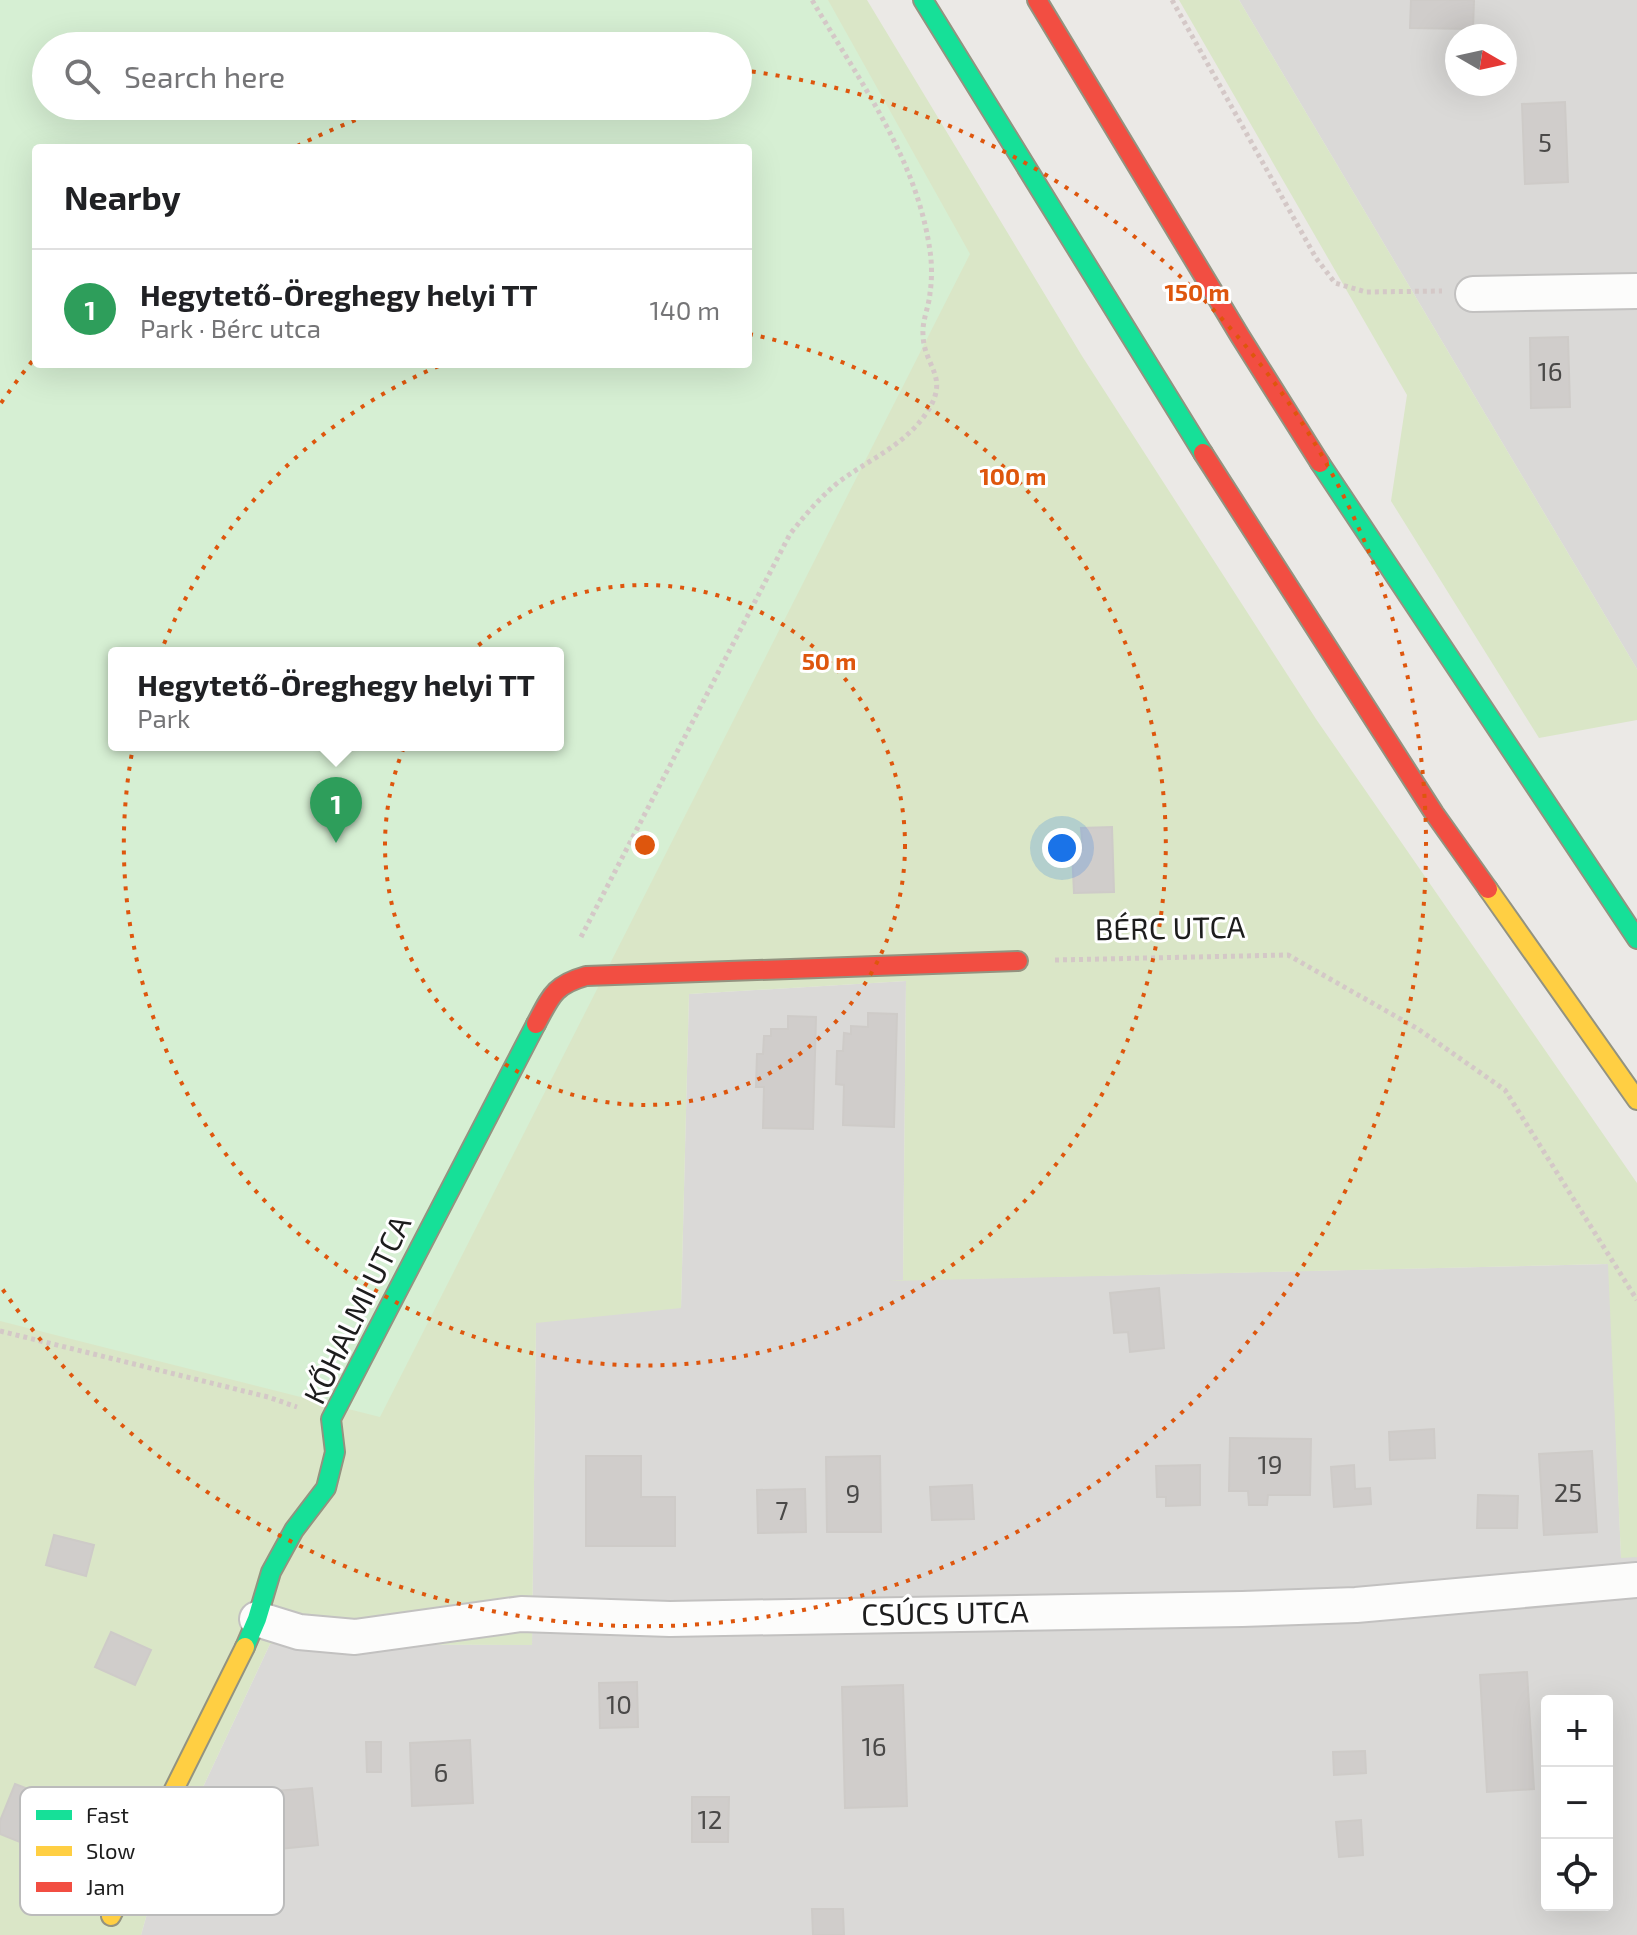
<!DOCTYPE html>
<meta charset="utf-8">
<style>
:root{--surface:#fff;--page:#f2f2f2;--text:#202124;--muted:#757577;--line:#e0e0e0;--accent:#d93025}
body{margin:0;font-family:"Exo 2",sans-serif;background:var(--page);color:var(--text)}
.controls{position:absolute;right:24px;bottom:24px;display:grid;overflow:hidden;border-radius:8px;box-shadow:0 8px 32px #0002}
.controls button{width:72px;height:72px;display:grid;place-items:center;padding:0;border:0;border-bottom:2px solid var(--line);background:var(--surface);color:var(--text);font:40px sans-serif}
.compass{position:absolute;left:1445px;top:24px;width:72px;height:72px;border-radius:50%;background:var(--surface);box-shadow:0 8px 32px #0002;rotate:99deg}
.you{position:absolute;left:1062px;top:848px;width:28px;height:28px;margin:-20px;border:6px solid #fff;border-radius:50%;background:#1a73e8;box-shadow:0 0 0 12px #1a73e833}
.badge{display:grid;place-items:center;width:52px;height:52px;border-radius:50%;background:var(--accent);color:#fff;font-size:26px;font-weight:700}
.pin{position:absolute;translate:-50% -66px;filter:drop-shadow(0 2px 4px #0008)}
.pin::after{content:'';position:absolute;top:42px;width:28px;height:24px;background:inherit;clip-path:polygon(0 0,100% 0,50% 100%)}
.popup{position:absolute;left:108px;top:647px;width:456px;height:104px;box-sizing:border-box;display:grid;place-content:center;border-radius:8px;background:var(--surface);filter:drop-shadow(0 2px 6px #0005);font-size:26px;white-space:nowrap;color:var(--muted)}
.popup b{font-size:30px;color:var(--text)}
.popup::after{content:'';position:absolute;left:50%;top:100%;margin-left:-16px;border:16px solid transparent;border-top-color:var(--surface)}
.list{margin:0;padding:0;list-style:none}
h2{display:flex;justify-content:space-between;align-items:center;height:104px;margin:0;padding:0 32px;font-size:34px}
h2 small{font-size:26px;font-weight:400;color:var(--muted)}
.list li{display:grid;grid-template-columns:52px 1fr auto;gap:24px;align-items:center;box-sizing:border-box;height:120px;padding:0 32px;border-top:2px solid var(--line)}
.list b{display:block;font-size:30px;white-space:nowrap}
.list p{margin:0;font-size:26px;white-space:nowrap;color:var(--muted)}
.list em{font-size:26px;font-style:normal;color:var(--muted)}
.icon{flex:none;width:44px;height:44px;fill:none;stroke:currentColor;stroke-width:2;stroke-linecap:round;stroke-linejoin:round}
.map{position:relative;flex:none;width:1637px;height:1935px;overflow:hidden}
.search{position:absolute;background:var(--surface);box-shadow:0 8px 32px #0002;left:32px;top:32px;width:720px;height:88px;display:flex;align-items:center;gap:20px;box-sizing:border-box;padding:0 28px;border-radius:44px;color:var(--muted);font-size:30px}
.panel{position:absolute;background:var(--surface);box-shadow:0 8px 32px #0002;left:32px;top:144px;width:720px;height:224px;border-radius:8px}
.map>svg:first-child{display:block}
</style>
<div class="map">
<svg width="1637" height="1935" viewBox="0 0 1637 1935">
<rect width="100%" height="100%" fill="#ebe9e6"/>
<path fill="#dad9d7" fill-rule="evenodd" d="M1239,0H1637V669ZM1457,36H1505V84H1457Z
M906,981L903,1280L1609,1264L1621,1557H1637V1935H141L152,1896L270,1644L532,1645L536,1322L681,1307L689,994ZM1547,1701H1607V1905H1547Z"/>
<path fill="#dae6c7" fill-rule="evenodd" d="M0,0H867L1082,356L1316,719L1637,1183V1557L1621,1558L1608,1264L889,1281L903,1280L906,981L689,994L681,1308L536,1323L532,1645L270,1644L152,1896L141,1935H0ZM46,46H738V106H46ZM36,148H748V364H36ZM114,653H558V745H114Z
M1179,0H1239L1637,669V720L1539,738L1391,501L1407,395Z"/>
<path fill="#d6efd3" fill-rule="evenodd" d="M0,0H828L970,254L380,1417L0,1321ZM46,46H738V106H46ZM36,148H748V364H36ZM114,653H558V745H114Z"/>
<path fill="#d0cdcb" stroke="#cecbc8" stroke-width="2" d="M1411,0H1474L1473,29L1410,28Z
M1565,102L1568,182L1525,184L1522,104Z
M1568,337L1570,407L1531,408L1530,338Z
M1112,827L1114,892L1074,893L1072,850H1083L1081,828Z
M868,1013L897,1014L894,1127L843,1125L844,1085L836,1084L837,1051H843L844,1033L851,1034V1026L868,1027Z
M788,1016L816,1017L813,1129L763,1128L764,1087H756L757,1054H763L764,1036H771V1029H788Z
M1159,1288L1164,1348L1130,1352L1128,1332L1114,1333L1110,1293Z
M1434,1429L1435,1458L1390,1460L1389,1432Z
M1230,1438L1311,1439L1310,1495H1268L1267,1505H1249L1248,1491H1229Z
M1592,1451L1597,1532L1544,1535L1539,1454Z
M586,1456H641V1497H675V1546H586Z
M880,1456L881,1532H827L826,1457Z
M1200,1465V1505L1166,1506V1497H1157L1156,1466Z
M1354,1465L1355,1489L1370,1488L1371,1504L1334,1507L1331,1467Z
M972,1485L974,1519L932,1520L930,1487Z
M805,1489L806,1532L758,1533L757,1490Z
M1478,1495L1518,1496L1517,1528H1477Z
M54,1535L94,1545L86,1576L46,1565Z
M111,1632L151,1650L135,1685L95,1667Z
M1527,1672L1534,1789L1487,1792L1480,1675Z
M637,1682L638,1727L600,1728L599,1683Z
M903,1685L907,1806L845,1808L842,1687Z
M470,1740L473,1803L412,1806L410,1743Z
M366,1742H381V1772H367Z
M1365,1751L1366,1773L1334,1775L1333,1752Z
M15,1784L72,1806L52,1855L0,1834V1821Z
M312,1788L318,1845L270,1850L264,1792Z
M692,1797H729L728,1842H692Z
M1361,1820L1363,1855L1339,1857L1336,1822Z
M812,1909H843L844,1935H813Z"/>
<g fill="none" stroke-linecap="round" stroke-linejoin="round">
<g stroke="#c2c1c0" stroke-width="38">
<path id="street" d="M1473,294L1637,291
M257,1619L299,1632L355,1637L521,1614L670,1619L1242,1609L1356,1605L1637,1580"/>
</g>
<g stroke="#939380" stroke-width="22">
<path id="fast" d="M923,0L1203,453
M1320,463L1637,939
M245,1647L257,1619L271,1572L294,1530L326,1488L335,1452L331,1419L536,1024"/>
</g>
<g stroke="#939380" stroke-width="22">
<path id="slow" d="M1488,889L1637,1100
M111,1916L245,1647"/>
</g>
<g stroke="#939380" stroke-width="22">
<path id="jam" d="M1037,0L1240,336L1320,463
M1203,453L1434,813L1488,889
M536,1024C551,996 554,985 586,976L1018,961"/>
</g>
<path stroke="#d4c8c7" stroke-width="5" stroke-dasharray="4 4" stroke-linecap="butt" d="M1172,0L1316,258L1335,283L1366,292L1442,291
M581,937L790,534C806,514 820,497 840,481C870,459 903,446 925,415C952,377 924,368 923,335C922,320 929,307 930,293C932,280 932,264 930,251C917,158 858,79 812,0
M1055,960L1288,955L1418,1029L1505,1090L1637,1300
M0,1331L268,1397L297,1407"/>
<use href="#street" stroke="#fcfcfb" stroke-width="34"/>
<use href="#fast" stroke="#16e098" stroke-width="18"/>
<use href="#slow" stroke="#ffcf43" stroke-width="18"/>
<use href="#jam" stroke="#f24e42" stroke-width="18"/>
</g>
<g fill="none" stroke="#de560d" stroke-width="4" stroke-dasharray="4 8">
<circle cx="645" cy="845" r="260"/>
<path d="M749 334A521 521 0 1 1 441 365"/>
<path d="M1 403A781 781 0 0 1 34 359M297 146A781 781 0 0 1 391 107M740 70A781 781 0 1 1 1 1287"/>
</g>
<g text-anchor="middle" stroke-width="6" stroke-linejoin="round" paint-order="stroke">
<g font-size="26" fill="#4a4948">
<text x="1545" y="152">5</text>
<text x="1550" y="381">16</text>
<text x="1270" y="1474">19</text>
<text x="1568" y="1502">25</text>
<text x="853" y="1503">9</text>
<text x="782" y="1520">7</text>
<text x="619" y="1714">10</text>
<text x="874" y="1756">16</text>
<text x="441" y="1782">6</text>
<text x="710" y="1829">12</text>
</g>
<g font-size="30" fill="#1d1d1d" stroke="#fff">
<text transform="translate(1170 929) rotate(-1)" y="10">BÉRC UTCA</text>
<text transform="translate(358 1310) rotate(-64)" y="10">KŐHALMI UTCA</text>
<text transform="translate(945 1614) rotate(-1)" y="10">CSÚCS UTCA</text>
</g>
</g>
<rect x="20" y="1787" width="264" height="128" rx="12" fill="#fff" stroke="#bbb" stroke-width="2"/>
<rect x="36" y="1810" width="36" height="10" fill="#16e098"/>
<rect x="36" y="1846" width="36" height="10" fill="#ffcf43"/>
<rect x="36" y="1882" width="36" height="10" fill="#f24e42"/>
<g font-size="22" fill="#1d1d1d">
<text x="86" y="1823">Fast</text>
<text x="86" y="1859">Slow</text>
<text x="86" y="1895">Jam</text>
</g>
<circle cx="645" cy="845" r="12" fill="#de560d" stroke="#fff" stroke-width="4"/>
<g font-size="24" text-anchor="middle" font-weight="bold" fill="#de560d" stroke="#fff" stroke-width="6" stroke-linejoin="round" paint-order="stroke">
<text x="1197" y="301">150 m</text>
<text x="1013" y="485">100 m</text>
<text x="829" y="670">50 m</text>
</g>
</svg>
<div class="controls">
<button>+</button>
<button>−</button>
<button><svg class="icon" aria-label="locate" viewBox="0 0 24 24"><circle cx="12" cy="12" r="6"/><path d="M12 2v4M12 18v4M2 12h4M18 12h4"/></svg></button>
</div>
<svg class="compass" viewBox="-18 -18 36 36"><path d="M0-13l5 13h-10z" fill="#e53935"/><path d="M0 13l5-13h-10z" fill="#757577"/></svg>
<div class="you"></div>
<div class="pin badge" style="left:336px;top:843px;background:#2e9e5b">1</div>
<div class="popup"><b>Hegytető-Öreghegy helyi TT</b>Park</div>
<div class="search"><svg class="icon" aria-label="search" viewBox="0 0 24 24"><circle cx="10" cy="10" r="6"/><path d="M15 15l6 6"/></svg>Search here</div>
<section class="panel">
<h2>Nearby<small></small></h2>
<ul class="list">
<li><span class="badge" style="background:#2e9e5b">1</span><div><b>Hegytető-Öreghegy helyi TT</b><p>Park · Bérc utca</p></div><em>140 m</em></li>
</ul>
</section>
</div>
